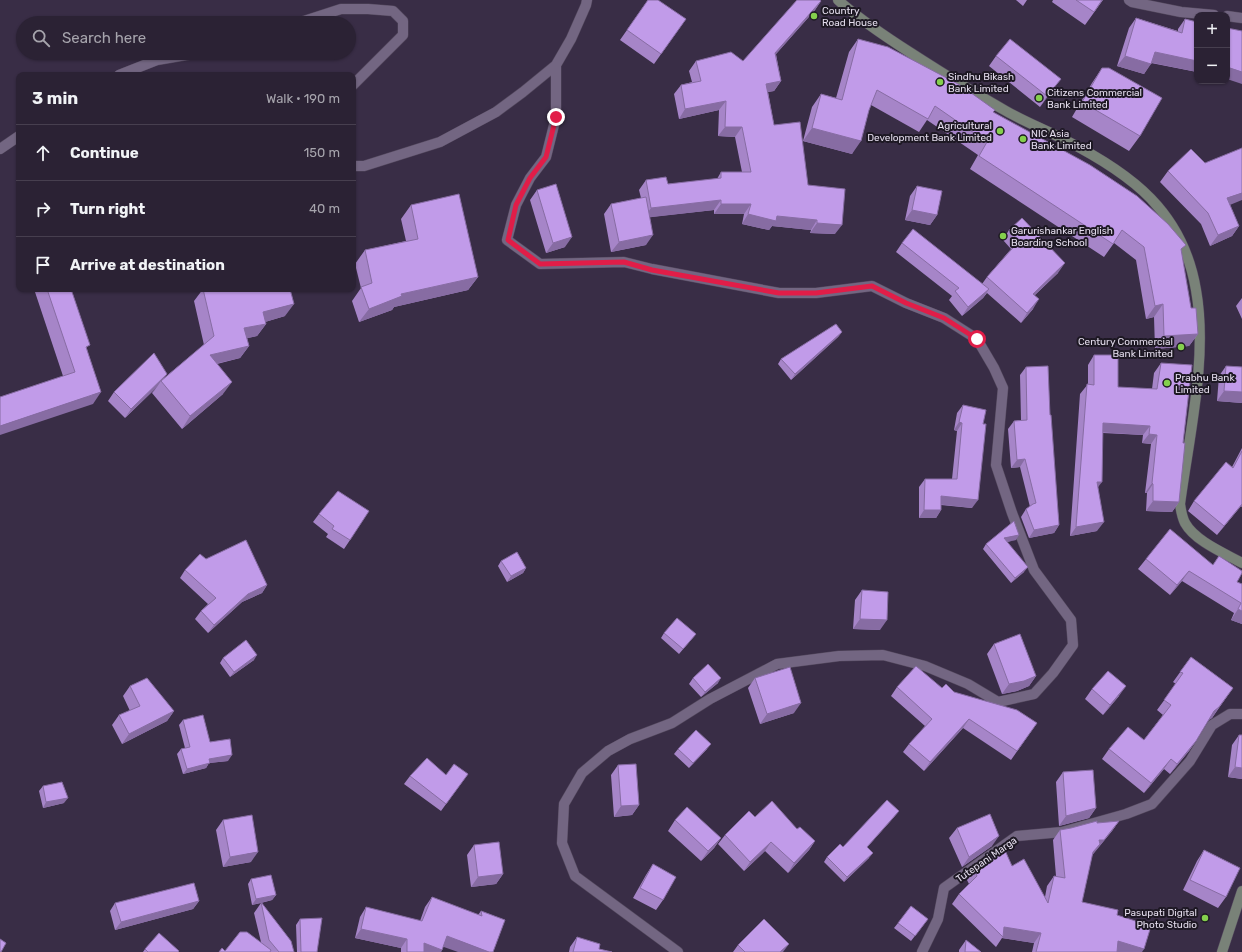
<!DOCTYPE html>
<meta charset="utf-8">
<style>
:root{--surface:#2b2234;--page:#332a3c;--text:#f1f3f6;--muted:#a6a4ac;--line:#473f4f}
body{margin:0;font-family:Rubik,sans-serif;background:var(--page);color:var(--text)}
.controls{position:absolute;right:12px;top:12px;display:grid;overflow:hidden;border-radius:8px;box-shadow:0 1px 3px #0004}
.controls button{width:36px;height:36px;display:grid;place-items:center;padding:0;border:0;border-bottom:1px solid var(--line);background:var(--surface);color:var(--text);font:20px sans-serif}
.stop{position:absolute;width:12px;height:12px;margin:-9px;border:3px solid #e11d48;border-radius:50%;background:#fff}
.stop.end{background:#e11d48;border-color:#fff;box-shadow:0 1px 4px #0008}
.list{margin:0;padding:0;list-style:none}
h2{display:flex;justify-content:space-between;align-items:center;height:52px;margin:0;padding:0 16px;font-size:17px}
h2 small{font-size:13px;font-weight:400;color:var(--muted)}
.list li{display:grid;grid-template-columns:26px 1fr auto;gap:12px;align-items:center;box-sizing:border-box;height:56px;padding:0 16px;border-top:1px solid var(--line)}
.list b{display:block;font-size:15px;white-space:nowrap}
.list em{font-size:13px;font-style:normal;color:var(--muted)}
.icon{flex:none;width:22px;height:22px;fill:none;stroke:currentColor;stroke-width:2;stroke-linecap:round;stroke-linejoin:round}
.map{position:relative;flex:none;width:1242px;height:952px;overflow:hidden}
.search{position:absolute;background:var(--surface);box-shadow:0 1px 3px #0004;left:16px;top:16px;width:340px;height:44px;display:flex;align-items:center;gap:10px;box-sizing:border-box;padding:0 14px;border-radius:22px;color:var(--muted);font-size:15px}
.panel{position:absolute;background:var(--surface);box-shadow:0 1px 3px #0004;left:16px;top:72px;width:340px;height:220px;border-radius:8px}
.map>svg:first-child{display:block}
</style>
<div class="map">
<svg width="1242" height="952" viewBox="0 0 1242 952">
<rect width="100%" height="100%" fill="#392d46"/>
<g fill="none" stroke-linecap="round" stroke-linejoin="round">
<g stroke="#53485d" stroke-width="11">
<path id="service" d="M1129,0L1132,2L1181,12L1214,15
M1227,16L1242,18
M922,952L938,919L944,888L1017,836L1062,832L1126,814L1152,804L1190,761L1212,725L1230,714H1242"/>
</g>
<g stroke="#53485d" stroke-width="11">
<path id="minor" d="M298,23L341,9H368L393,11L403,21V35L353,85
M556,65V117L546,157L530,178L516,205L507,240L540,264L624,262L652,269L779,293H816L872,286L906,303L944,318L977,339L994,368L1003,388L996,465L1012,513L1034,570L1071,620L1073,645L1053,673L1034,694L998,702L968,684L925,666L883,655L839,656L777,664L710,699L672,723L630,739L608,751L582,773L564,804L562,843L575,876L678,952
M119,75L157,60L198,53
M0,149L19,136
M353,166H364L440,142L496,112L523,92L556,65L571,39L586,5L587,0"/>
</g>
<g stroke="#53485d" stroke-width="11">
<path id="secondary" d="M838,0C860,20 886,37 911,53C942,73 974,93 1006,111C1025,122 1046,130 1065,140C1132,174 1183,212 1196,290C1208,358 1189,436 1180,504C1181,511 1182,517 1185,523C1195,541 1224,553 1242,563
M1222,952L1242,891"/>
</g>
<use href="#service" stroke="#736682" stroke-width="10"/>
<use href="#minor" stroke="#736682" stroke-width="10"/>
<use href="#secondary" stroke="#798278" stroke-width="10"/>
</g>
<path fill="#a685c8" d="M648,0L686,19L654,64L620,40Z
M1016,0H1027L1023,6Z
M1053,0H1103L1085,25L1052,2Z
M821,1L815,10L776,54L781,81L774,91L768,92L774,125L835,234L810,233L811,230L772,226L769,230L742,224L744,214H714V210L650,217L646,245L611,252L604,214L611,204L641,198L639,190L646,180L668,184L717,179L721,172H742L735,137L718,136L719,110L679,119L674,94L681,85L692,82L689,71L696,61H743Z
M1136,18L1178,31V29L1185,19L1197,22V72L1151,63L1144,74L1117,66L1129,28Z
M858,39L993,112L1181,252L1191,308L1198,334L1189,346L1155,349L1154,317L1146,319L1136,260L1114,243L1104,257L970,169L978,155L927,120L919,132L871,105L852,154L803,141L812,107L821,94L836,98L849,52Z
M996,56L1053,89L1040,107L989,66Z
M1102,68L1140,136L1129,151L1072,117L1092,83Z
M1168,171L1230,205L1239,226L1232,236L1210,246L1201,224L1160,182Z
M917,186L937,215L930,225L905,220L910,196Z
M537,190L565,247L546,253L530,200Z
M411,205L478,277L468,290L394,307L392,310L359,322L352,301L361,288L355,264L365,250L406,241L401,219Z
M1009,230L1058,273L1035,295L1033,309L1021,323L987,293L983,298L962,316L949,300L952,296L896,252L902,243L982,284L987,277L1011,249L1003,240Z
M34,289H71L87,349L93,404L63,376Z
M203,289L285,316L265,322L266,324L257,336L247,338L249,346L240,358L217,364L223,394L182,429L152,393L157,387L125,418L108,401L114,392L164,378L204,345L194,301Z
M1242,298V319L1236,306Z
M842,332L838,337L791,380L778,364L781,359Z
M1094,355L1118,387L1152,389L1154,373L1161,363L1189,390L1183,443L1179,502L1172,512L1146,511L1147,493H1145L1151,444L1142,443L1143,435L1103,433L1098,488L1097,531L1070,536L1080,394L1088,384V365Z
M1226,366L1242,367V403L1217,401L1219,376Z
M1026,367L1050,415L1059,525L1054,533L1029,538L1021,517L1026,509L1030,507L1020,467L1011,468L1008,429L1014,421L1021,420L1020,375Z
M963,405L983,424L972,508L941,505V510L936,518H919V487L925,479H952L957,431L954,430L957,413Z
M1242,448V507L1241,506L1217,535L1188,511L1194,501L1232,467Z
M338,491L350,540L344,549L326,537L328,534L313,522L319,514Z
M1016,540L1007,542L1024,572L1011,583L983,549L986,544Z
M1219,556L1237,582L1242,584V624L1231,620L1234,613L1182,581L1170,595L1138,569L1146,559L1213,565Z
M206,559L267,585L262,593L242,602L208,633L195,619L201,611L208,604L180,578L185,570Z
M501,561L526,568L523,573L507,582L498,566Z
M862,590L880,630L853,629L855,600Z
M664,633L696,634L679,654L661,638Z
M994,644L1036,676L1029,686L1017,691L1002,694L987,654Z
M1191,657L1233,688L1212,718L1208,720L1196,741L1189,751L1175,768L1170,774L1164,769L1144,793L1102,759L1109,749L1144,740L1163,715L1157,710L1176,684L1173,682Z
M223,658L254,660L230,677L220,663Z
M693,678L718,683L701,697L689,684Z
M755,678L794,713L760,724L748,688Z
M130,686L174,711L167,721L122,744L112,725L119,715L130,711L123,696Z
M897,687L942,688L954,692L1037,723L1011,760L963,728L924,771L903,752L909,744L925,726L891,696Z
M1092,689L1119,696L1103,715L1085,699Z
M183,720L210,742L228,761L209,763L206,768L183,774L177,754L181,749L185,748L179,725Z
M1239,735H1242V779L1228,777L1232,745Z
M678,749H707L689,768L674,754Z
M618,765L639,805L632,815L614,817L611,775Z
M1063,772L1096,808L1089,818L1059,826L1056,782Z
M468,774L441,811L404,784L410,776Z
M43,786L64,803L43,808L39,791Z
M895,816L867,847L869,858L844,882L824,862L827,857Z
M755,817L797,829L815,841L809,850L788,873L765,851L744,871L718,844L725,835Z
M223,820L251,862L223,867L216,830Z
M675,820L721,838L714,848L701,861L668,831Z
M1119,821L1112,831L1092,855L1082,902L1117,915L1142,952H1032L1034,943L1002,938L996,947L952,904L959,894L969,884L967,880L974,869L1012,866L1045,897L1047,886L1054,876H1056L1053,840L1060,830L1071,828L1097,823Z
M957,828L992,846L962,867L949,838Z
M474,845L503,874L496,884L471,887L467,855Z
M1204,850L1226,897L1218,908L1183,890L1197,861Z
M653,864L663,900L656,910L633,898L646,875Z
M251,879L276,895L272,900L261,903L294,952H219L225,951L261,942L254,913L261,903L252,905L248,884Z
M432,897L478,915L481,911L505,920L443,947L441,952H401V948L355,938L360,917L366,907L420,921L425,907Z
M199,901L193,909L115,930L110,911L115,903Z
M300,919L317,952H297L296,925Z
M928,919L911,941L894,928L898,923Z
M577,937L599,949L612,952H569L570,947Z
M966,940L981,952H959V950Z
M738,945L783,952H733Z
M145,949L178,952H143Z"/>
<path fill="#876ca3" d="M821,1L815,10L769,62L775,53Z
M1155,52L1197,61V72L1148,62Z
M1125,56L1151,64L1144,74L1117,66Z
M1227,67L1242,72V84L1227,79Z
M1061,79L1053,89L1040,107L1047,96Z
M781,81L774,91L760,93L766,84Z
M726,101L719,110L679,119L685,109Z
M725,127H742L735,137L718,136Z
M812,128L861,141L852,154L803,141Z
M1242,193V200L1220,209L1227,198Z
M721,200L714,210L644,218L651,208Z
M721,204H751L744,214H714Z
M912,210L937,215L930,225L905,220Z
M748,214L777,216L817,220L811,230L772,226L769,230L742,224Z
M817,223L842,225L835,234L810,233Z
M1239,226L1232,236L1210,246L1218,235Z
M653,235L646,245L611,252L619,242Z
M572,237L565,247L546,253L553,243Z
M1065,263L1058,273L1026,303L1033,294Z
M478,277L468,290L394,307L392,310L359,322L369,309L401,294Z
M989,289L983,298L962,316L968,307Z
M1039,299L1033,309L1021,323L1027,313Z
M294,304L285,316L255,325L263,312Z
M1163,304L1154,317L1146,319L1155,306Z
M266,324L257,336L236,341L244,328Z
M842,332L838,337L791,380L795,374Z
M1198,334L1189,346L1155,349L1164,336Z
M249,346L240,358L202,367L210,355Z
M167,374L161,382V381L157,387L125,418L131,409Z
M232,382L223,394L182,429L190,416Z
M1224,391L1242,392V403L1217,401Z
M101,392L93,404L0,435V426Z
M959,422L962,423L957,431L954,430Z
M1103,423L1150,426L1143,435L1097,432Z
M1149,434L1157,435L1151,444L1142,443Z
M1025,459L1020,467L1011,468L1017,460Z
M1097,482H1102L1095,491Z
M1152,483L1153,484L1147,493H1145Z
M941,496L978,500L972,508L936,504Z
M1153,501L1179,502L1172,512L1146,511Z
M1242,504V507L1241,506L1217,535L1224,526Z
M924,510H941L936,518H919Z
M1104,522L1097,531L1070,536L1076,527Z
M1059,525L1054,533L1029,538L1034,530Z
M1019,535L1016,540L1000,543L1004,538Z
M1028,567L1024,572L1011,583L1015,578Z
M526,568L523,573L507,582L511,576Z
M1189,571L1182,581L1170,595L1177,585Z
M267,585L262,593L242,602L208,633L214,625L248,594Z
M1238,609L1242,611V624L1231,620Z
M860,619L887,620L880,630L853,629Z
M257,655L254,660L230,677L234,672Z
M1036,676L1029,686L1017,691L1002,694L1009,684Z
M721,678L718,683L701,697L705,692Z
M1126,686L1119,696L1103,715L1110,705Z
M801,703L794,713L760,724L767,714Z
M1219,707L1212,718L1206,722L1214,711Z
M174,711L167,721L122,744L129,734Z
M969,719L963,728L924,771L930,762Z
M1196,741L1189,751L1170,774L1177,764Z
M711,744L707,749L689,768L693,763Z
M232,755L228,761L209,763L206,768L183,774L187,769L209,759Z
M1171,759L1164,769L1144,793L1151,783Z
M1235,767L1242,768V779L1228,777Z
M68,798L64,803L43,808L46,802Z
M639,805L632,815L614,817L621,806Z
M1096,808L1089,818L1059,826L1066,816Z
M899,811L895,816L863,852L867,847Z
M1119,821L1112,831L1086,863L1099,840Z
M999,836L992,846L962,867L969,857Z
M721,838L714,848L701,861L708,851Z
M815,841L809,850L788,873L794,863Z
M771,842L765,851L744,871L750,862Z
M258,852L251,862L223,867L230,857Z
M873,853L869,858L844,882L847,877Z
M503,874L496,884L471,887L478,877Z
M276,895L272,900L252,905L256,899Z
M199,901L193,909L115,930L121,922Z
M1004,927L1041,933L1034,943L1002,938L1003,937Z
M361,929L407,939L401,948L355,938Z
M447,936L489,952H458L441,946Z
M1118,941L1144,949L1142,952H1114Z
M424,943L442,950L441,952H417Z
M789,944L783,952H780Z"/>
<path fill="#c19be9" stroke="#876ca3" d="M648,0H658L686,19L661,54L627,30Z
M797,0H820L821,1L775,53L781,81L766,84L774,125L800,122L808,185L845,189L842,225L817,223V220L777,216L776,221L748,214L751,204H721V200L651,208L646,180L666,177L668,184L721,178V172H751L742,127H725L726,101L685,109L681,85L701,81L696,61L731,52L743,61Z
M1076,0H1102L1094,12Z
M1136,18L1182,33L1185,19L1197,22V61L1155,52L1151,64L1125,56Z
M1227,28L1242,31V72L1227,67Z
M858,39L888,47L960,85L995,110L993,112L1090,165L1137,196L1168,224L1186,245L1181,249L1191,308H1196L1198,334L1164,336L1163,304L1155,306L1144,247L1122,230L1113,244L979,156L987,142L935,106L928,119L877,90L869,110L861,141L812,128L821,94L842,100Z
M1010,39L1061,79L1047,96L996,56Z
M1102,68H1109L1162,98L1140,136L1082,102Z
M1242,148V193L1227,198L1239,226L1218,235L1208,213L1168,171L1191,149L1205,163Z
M556,184L572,237L553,243L537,190Z
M917,186L942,191L937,215L912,210Z
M459,194L478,277L401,294L402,296L369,309L361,287L372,283L365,250L418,239L411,205Z
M646,197L653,235L619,242L611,204Z
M1022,218L1065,263L1033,294L1039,299L1027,313L987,277L1019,241L1009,230Z
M913,229L989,289L968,307L955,291L959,288L902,243Z
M47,289H71L90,345L86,347L101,392L0,426V397L75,372Z
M203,289H290L294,304L263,312L266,324L244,328L249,346L210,355L232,382L190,416L161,381L214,336Z
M836,324L842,332L795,374L781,359Z
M154,353L167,374L131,409L114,392Z
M1094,355H1118V387L1157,389L1161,363L1192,365L1189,390H1188H1189L1183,443H1185L1179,502L1153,501V484L1152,483L1157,435L1149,434L1150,426L1103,423L1102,482H1097L1104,522L1076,527L1087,384L1094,385Z
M1048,366L1050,415H1051L1059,525L1034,530L1026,509L1033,504L1036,503L1025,459L1017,460L1014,421L1027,420L1026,367Z
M1226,366L1242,367V392L1224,391Z
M963,405L986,410L983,424H986L978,500L941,496V510H924L925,479H957L962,423L959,422Z
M1242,451V504L1224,526L1194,501L1226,462L1233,468Z
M338,491L369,511L350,540L332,529L334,526L319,514Z
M1014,521L1019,535L1004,538L1028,567L1015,578L986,544Z
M1170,529L1213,565L1219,556L1242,571V573L1237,582L1242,584V611L1238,609L1241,603L1189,571L1177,585L1146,559Z
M246,540L267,585L248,594L214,625L201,611L216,598L185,570L200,554L206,559Z
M517,552L526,568L511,576L501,561Z
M862,590L888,592L887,620L860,619Z
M677,618L696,634L683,649L664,633Z
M1020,634L1036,676L1024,681L1009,684L994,644Z
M246,640L257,655L234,672L223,658Z
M1191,657L1233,688L1219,707L1214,711L1196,741L1182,758L1177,764L1171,759L1151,783L1109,749L1128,727L1144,740L1171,705L1164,700L1183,673L1180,672Z
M708,664L721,678L705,692L693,678Z
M916,666L942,688L946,684L954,692L1017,710L1037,723L1017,751L969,719L930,762L909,744L932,719L897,687Z
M790,667L801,703L767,714L755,678Z
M1108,671L1126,686L1110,705L1092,689Z
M147,678L174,711L129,734L119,715L140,706L130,686Z
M203,715L210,742L230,739L232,755L209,759L210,763L187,769L181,749L190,747L183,720Z
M696,730L711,744L693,763L678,749Z
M1239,735H1242V768L1235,767Z
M427,758L446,775L454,764L468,774L446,804L410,776Z
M636,764L639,805L621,806L618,765Z
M1093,770L1096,808L1066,816L1063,772Z
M62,782L68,798L46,802L43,786Z
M887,800L899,811L867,847L873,853L847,877L827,857L840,844L843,847Z
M772,801L797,829L800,827L815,841L794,863L771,842L750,862L725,835L749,811L755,817Z
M687,807L721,838L708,851L675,820Z
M990,814L999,836L969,857L957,828Z
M252,815L258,852L230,857L223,820Z
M1097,821V823L1119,821L1104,840H1099L1100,844L1093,852L1082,902L1118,910L1117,915L1151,926L1144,949L1118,941L1117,952H1036L1041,933L1004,927L1003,937L959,894L977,876L974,869L1004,848L1012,866L1024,859L1048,903L1054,876L1065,878L1060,830L1071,828Z
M499,842L503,874L478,877L474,845Z
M1204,850L1240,868L1226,897L1190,880Z
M653,864L676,877L663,900L640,888Z
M271,875L276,895L256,899L251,879Z
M194,883L199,901L121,922L115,903Z
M432,897L482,916L481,911L505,920L493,952H489L447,936L442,950L424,943V952H407V939L361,929L366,907L422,921Z
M261,902L291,941L294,952H279L269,940Z
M911,906L928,919L915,936L898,923Z
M322,918L317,952H301L300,919Z
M764,919L789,944L780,952H745L738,945Z
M240,932H247L271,950L270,952H219L222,948L225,951Z
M159,933L179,951L178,952H148L145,949Z
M577,937L600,944L599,949L612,952H573Z
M0,939L6,943L1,952H0Z
M966,940L981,952H965Z"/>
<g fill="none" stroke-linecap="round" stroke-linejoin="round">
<path stroke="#e11d48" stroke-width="5" d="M556,117L546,157L530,178L516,205L508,240L540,264L624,262L652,270L779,293H816L872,286L906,303L944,318L977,339"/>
</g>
<g fill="#84cf4d" stroke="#1d1823" stroke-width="1.5">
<circle cx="814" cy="16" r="4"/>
<circle cx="940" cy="82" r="4"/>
<circle cx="1039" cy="98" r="4"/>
<circle cx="1000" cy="131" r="4"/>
<circle cx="1023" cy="139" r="4"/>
<circle cx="1003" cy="236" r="4"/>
<circle cx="1181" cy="347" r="4"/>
<circle cx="1167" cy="383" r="4"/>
<circle cx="1205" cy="918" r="4"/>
</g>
<g text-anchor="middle" stroke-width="4" stroke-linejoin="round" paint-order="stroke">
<g font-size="10" fill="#e3dcec" stroke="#1d1823" text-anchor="start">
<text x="822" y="14">Country<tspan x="822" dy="12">Road House</tspan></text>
<text x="948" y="80">Sindhu Bikash<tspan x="948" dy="12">Bank Limited</tspan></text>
<text x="1047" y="96">Citizens Commercial<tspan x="1047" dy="12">Bank Limited</tspan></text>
<text x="992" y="129" text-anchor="end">Agricultural<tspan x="992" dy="12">Development Bank Limited</tspan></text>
<text x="1031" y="137">NIC Asia<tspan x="1031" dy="12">Bank Limited</tspan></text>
<text x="1011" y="234">Garurishankar English<tspan x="1011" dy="12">Boarding School</tspan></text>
<text x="1173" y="345" text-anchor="end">Century Commercial<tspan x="1173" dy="12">Bank Limited</tspan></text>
<text x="1175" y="381">Prabhu Bank<tspan x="1175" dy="12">Limited</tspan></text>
<text x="1197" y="916" text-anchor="end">Pasupati Digital<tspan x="1197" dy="12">Photo Studio</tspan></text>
</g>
<g font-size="10" fill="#e3dcec" stroke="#1d1823">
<text transform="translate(986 859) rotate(-35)" y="4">Tutepani Marga</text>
</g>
</g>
</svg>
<div class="controls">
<button>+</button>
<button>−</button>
</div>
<div class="stop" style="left:977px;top:339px"></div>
<div class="stop end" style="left:556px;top:117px"></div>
<div class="search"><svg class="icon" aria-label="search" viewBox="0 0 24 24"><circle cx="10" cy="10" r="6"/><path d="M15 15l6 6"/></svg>Search here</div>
<section class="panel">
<h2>3 min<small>Walk · 190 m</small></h2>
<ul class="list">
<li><svg class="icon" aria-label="ahead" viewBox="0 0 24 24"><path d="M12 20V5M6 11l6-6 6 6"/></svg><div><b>Continue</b></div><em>150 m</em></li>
<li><svg class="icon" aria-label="right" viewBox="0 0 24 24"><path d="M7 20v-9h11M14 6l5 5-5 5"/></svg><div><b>Turn right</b></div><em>40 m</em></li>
<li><svg class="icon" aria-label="arrive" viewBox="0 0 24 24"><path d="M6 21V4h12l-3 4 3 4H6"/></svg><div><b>Arrive at destination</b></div></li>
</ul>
</section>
</div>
